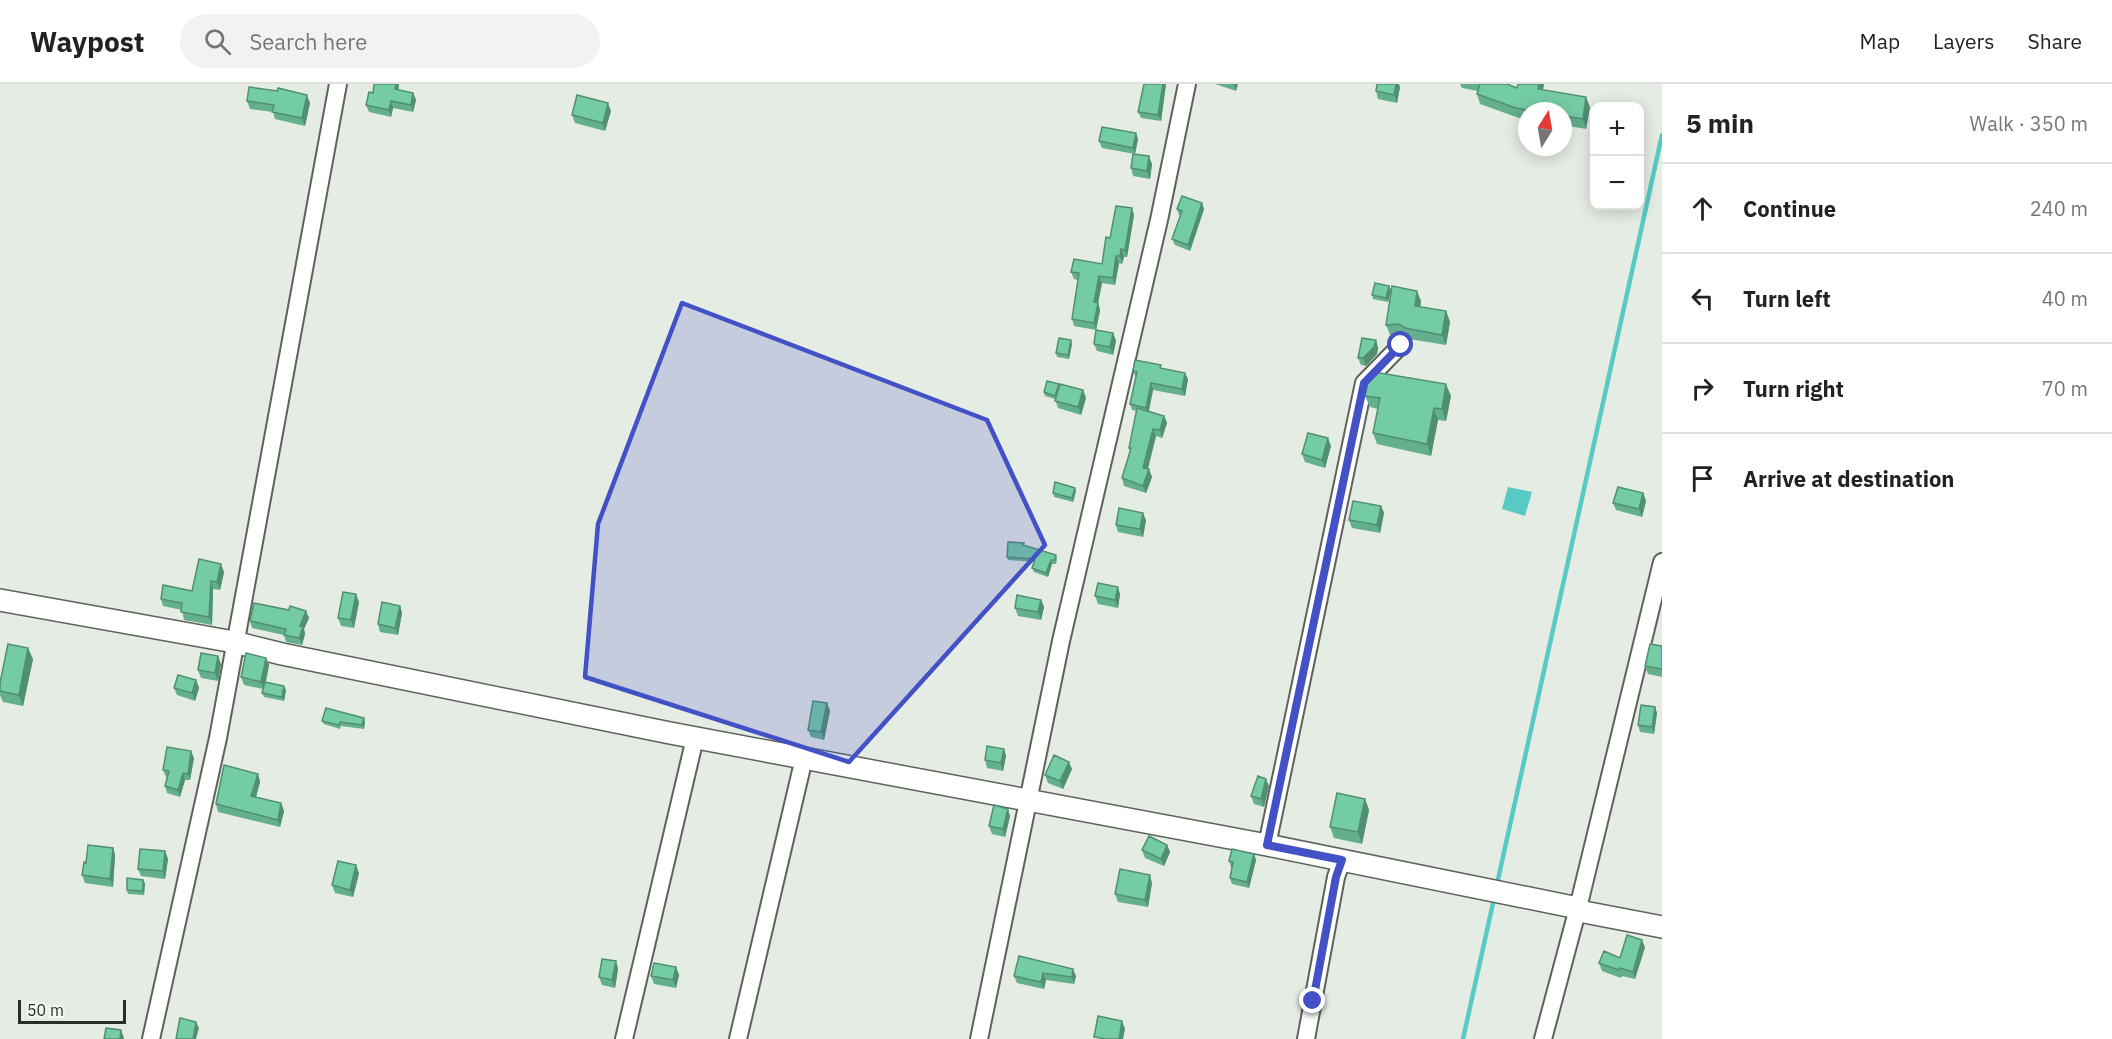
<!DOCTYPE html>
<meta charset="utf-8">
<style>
:root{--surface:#fff;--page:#f2f2f2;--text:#222;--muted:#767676;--line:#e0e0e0}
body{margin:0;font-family:"IBM Plex Sans",sans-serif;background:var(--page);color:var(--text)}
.controls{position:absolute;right:18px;top:18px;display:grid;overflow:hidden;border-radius:12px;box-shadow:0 3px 15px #0003}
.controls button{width:54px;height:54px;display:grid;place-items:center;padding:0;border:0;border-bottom:2px solid var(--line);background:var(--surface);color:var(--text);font:30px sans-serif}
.compass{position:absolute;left:1518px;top:18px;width:54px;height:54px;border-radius:50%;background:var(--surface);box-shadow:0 3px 15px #0003;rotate:11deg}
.scale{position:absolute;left:18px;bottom:15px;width:108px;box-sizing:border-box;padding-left:6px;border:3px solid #2b2d29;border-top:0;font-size:16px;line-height:21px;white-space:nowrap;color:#2b2d29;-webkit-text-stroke:4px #f3f9f0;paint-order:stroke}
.stop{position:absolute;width:18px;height:18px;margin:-14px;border:4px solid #4252c6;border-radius:50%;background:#fff}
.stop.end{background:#4252c6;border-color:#fff;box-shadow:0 2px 6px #0008}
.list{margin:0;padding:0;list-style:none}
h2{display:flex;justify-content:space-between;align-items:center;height:78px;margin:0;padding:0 24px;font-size:26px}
h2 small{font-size:20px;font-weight:400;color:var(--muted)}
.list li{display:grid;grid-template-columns:39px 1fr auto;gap:18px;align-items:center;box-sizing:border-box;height:90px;padding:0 24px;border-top:2px solid var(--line)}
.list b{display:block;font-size:22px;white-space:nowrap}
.list em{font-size:20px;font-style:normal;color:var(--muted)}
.icon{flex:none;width:33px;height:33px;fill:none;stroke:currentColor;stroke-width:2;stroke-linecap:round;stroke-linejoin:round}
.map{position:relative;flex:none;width:1662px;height:955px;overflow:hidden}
header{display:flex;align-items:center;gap:36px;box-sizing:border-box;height:84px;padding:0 30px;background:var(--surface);border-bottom:2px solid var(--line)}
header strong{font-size:28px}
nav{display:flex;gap:33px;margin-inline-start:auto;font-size:21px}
.search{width:420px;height:54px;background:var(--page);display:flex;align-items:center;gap:15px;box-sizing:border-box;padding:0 21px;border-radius:33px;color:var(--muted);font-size:22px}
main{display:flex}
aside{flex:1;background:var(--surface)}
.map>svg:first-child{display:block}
</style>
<header>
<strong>Waypost</strong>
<div class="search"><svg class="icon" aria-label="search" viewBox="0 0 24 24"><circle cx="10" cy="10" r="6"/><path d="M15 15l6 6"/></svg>Search here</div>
<nav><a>Map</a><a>Layers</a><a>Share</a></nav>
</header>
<main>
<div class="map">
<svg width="1662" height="955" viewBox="0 0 1662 955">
<rect width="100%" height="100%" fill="#e5ece3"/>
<path fill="#58c9c3" d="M1508,403L1532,408L1525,432L1502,425Z"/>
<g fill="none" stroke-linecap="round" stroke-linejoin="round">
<path stroke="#58c9c3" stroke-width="4.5" d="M1497,800L1662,51
M1463,955L1493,819"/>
<g stroke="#5d635b" stroke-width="20">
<path id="minor" d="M1267,761L1364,299L1401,261
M151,955L218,654L338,0
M624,955L695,654
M738,955L804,674
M979,955L1061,557L1159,136L1187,0
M1306,955L1336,793L1342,776
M1543,955L1578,824L1662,478"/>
</g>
<g stroke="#5d635b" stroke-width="24">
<path id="tertiary" d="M0,516L234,558L282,570L670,649L1267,761L1578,824L1584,828L1662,843"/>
</g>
<use href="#minor" stroke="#fff" stroke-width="16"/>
<use href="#tertiary" stroke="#fff" stroke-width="21"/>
</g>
<path fill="#64af8d" d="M1166,0L1161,37L1141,34L1138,28Z
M1215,0H1238L1236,7Z
M1460,0H1507L1517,4L1518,0H1544L1543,6L1590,23L1586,45L1563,41V27H1527V35L1519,34L1480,20L1477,10L1478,7L1462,4Z
M1400,3L1397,19L1378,15L1376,7Z
M398,6L413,9L416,16L413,28L393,24L391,33L369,28L366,21L373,9Z
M247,17L310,19L305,42L275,35L273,28L250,25Z
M611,27L605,47L575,39L572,31Z
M1136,49L1138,55L1135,70L1102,64L1099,57Z
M1152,80L1150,95L1133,92L1131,84Z
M1177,125H1204L1190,167L1175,161L1172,155L1181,131H1179Z
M1134,131L1127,173H1124L1122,180L1119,179L1115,201L1102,199L1098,219L1100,226L1096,246L1113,249L1116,257L1113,271L1097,267L1094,260L1096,246L1074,242L1072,235L1078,196L1074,195L1071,188L1102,180L1110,154Z
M1389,202L1391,206L1388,218L1373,215L1372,211Z
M1421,217L1420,223L1446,227L1450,238L1446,261L1409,255L1403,251H1390L1386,241Z
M1376,256L1378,264L1377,270L1366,282L1361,281L1358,274Z
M1072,260L1069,275L1057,273L1056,269Z
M1162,285L1188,295L1185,312L1153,306L1149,327L1164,332L1167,339L1162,354L1156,352L1148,385L1152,393L1146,409L1124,402L1122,394L1130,368L1129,364L1137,327L1132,326L1130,320L1136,294L1133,287Z
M1059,300V302L1083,306L1086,314L1081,331L1058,324L1055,315L1045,312L1044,308Z
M1365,312H1451L1446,337L1438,336L1431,372L1377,360L1373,349L1378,325L1370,323Z
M1331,362L1325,384L1305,378L1302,370Z
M1076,407L1073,418L1054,413L1053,409Z
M1643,409L1646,417L1642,433L1616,426L1613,419Z
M1381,422L1384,429L1380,449L1352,444L1349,436Z
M1146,436L1143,453L1118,448L1116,441Z
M1024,459L1025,462L1056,471L1057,475L1056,480H1052L1048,493L1034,488L1032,484L1034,478L1008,476L1007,473Z
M224,488L220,506L213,505L212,541L184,536L182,526L163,522L161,515L192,507Z
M1120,510L1118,524L1098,520L1095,512Z
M1041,516L1044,523L1041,536L1018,532L1015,524Z
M359,518L354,544L341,542L338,534Z
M400,522L402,529L398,551L380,548L378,540Z
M289,526L306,527L309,534L304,545L305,550L302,561L286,558L284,551L252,544L250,537Z
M1662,562V593L1648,590L1645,582Z
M266,574L269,581L266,598L286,606L284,617L264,613L262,609L263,605L244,601L241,593Z
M33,575L23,622L3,618L0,611V599Z
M221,580L218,597L201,594L198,586Z
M196,596L199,604L195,617L177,611L174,604Z
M827,619L830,627L824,656L811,653L808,646Z
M1655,623L1657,629L1654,650L1640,648L1638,641Z
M322,637L365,638L364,645L341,642L340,645L324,640Z
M1004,665L1006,672L1003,687L987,684L985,676Z
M194,674L190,696H185L180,713L167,709L165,702L167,693H166L163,686Z
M1072,685L1063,705L1048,699L1045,691Z
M258,690L260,698L256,713L281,719L284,727L280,743L218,728L216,720Z
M1269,702L1264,723L1254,720L1251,712Z
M1365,715L1369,726L1362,760L1334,754L1330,743Z
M1010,732L1005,753L992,750L989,742Z
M1167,761L1170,768L1164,782L1145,774L1142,766Z
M113,764L115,771L113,803L85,799L82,791L86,779Z
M165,767L168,775L165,795L141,792L138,785Z
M1254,770L1256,776L1249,804L1232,800L1230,794L1232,784L1231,783L1229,777Z
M359,789L353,813L335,809L332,801Z
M145,799L144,811L128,810L127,806Z
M1152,799L1148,823L1118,818L1115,810Z
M1645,863L1635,895L1622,892L1621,894L1602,887L1599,879L1620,874Z
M1019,872L1076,892L1074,900L1046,896L1044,905L1017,899L1014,892Z
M616,877L618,885L615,904L602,901L599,893Z
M676,883L679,891L676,904L654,900L651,892Z"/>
<path fill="#518f73" d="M396,0H399L398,12L395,5Z
M1163,0H1166L1161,37L1158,31Z
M1233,0H1238L1236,7Z
M1396,0H1399L1400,3L1397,19L1394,11Z
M1539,0H1544L1541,15L1538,5Z
M413,9L416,16L413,28L411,21Z
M307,11L310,19L305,42L302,34Z
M1586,13L1590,23L1586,45L1583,35Z
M391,17L393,24L391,33L389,26Z
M608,19L611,27L605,47L603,39Z
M1136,49L1138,55L1135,70L1133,64Z
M1149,72L1152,80L1150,95L1147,87Z
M1202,119L1204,125L1190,167L1188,161Z
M1132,124L1134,131L1127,173L1125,166Z
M1121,165L1124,173L1122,180L1120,172Z
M1116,172L1119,179L1115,201L1113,194Z
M1099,192L1102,199L1098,219L1100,226L1096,246L1094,239V218Z
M1389,202L1391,206L1388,218L1386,214Z
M1417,207L1421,217L1419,232L1415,222Z
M1446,227L1450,238L1446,261L1442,251Z
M1113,249L1116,257L1113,271L1110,263Z
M1071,256L1072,260L1069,275L1068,271Z
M1376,256L1378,264L1377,270L1366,282L1363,274Z
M1185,289L1188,295L1185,312L1182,305Z
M1151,299L1153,306L1148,330L1146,324Z
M1446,300L1451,312L1446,337L1442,325Z
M1083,306L1086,314L1081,331L1078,323Z
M1434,324L1438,336L1431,372L1427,360Z
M1164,332L1167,339L1162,354L1160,346Z
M1153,345L1156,352L1146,391L1143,384Z
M1328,354L1331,362L1325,384L1322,376Z
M1149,385L1152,393L1146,409L1143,402Z
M1075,404L1076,407L1073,418L1072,414Z
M1643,409L1646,417L1642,433L1639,425Z
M1381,422L1384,429L1380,449L1377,441Z
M1143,429L1146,436L1143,453L1140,445Z
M1051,476L1052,480L1048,493L1046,489Z
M221,480L224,488L220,506L217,498Z
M211,497L213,505L212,541L209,533Z
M1118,503L1120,510L1118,524L1115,516Z
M356,510L359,518L354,544L351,536Z
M1041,516L1044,523L1041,536L1038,528Z
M400,522L402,529L398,551L395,544Z
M306,527L309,534L304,545L305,550L302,561L299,554L300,542Z
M28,564L33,575L23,622L19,611Z
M218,572L221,580L218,597L215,589Z
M266,574L269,581L264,605L261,598Z
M196,596L199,604L195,617L192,609Z
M284,602L286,606L284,617L282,613Z
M827,619L830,627L824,656L821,648Z
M1655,623L1657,629L1654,650L1652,643Z
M364,634L365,638L364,645L362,641Z
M1004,665L1006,672L1003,687L1001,679Z
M191,667L194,674L190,696L188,690Z
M1069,678L1072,685L1063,705L1060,697Z
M183,689L185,696L180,713L178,706Z
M258,690L260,698L254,720L251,712Z
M1266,695L1269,702L1264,723L1261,715Z
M1365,715L1369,726L1362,760L1358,748Z
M281,719L284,727L280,743L278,736Z
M1008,725L1010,732L1005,753L1003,745Z
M1167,761L1170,768L1164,782L1161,775Z
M113,764L115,771L113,803L110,795Z
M165,767L168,775L165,795L163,787Z
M1254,770L1256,776L1249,804L1247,798Z
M356,781L359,789L353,813L350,806Z
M1150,791L1152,799L1148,823L1145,816Z
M143,796L145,799L144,811L143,807Z
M1642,856L1645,863L1635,895L1633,888Z
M616,877L618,885L615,904L612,896Z
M676,883L679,891L676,904L673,896Z
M1073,885L1076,892L1074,900L1072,893Z
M1043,889L1046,896L1044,905L1041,898Z
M1122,937L1125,945L1123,955H1119Z
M196,938L199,944L196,955H193Z
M121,946L124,954V955H120Z"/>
<path fill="#74cca4" stroke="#518f73" stroke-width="1.5" d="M374,0H396L395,5L413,9L411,21L391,17L389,26L366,21L369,8L373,9Z
M1144,0H1163L1158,31L1138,28Z
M1377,0H1396L1394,11L1376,7Z
M1480,0H1507L1517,4L1518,0H1539L1538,5L1586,13L1583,35L1563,32V27H1532L1516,24L1477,10Z
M249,3L277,7L278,4L307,11L302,34L272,28L274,21L247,17Z
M577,11L608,19L603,39L572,31Z
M1102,43L1136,49L1133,64L1099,57Z
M1133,70L1149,72L1147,87L1131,84Z
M1182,112L1202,119L1188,161L1172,155L1182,127L1177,125Z
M1116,122L1132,124L1125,166L1121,165L1120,172H1116L1113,194L1099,192L1094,218L1098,219L1094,239L1072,235L1079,189L1071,188L1074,175L1102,180L1106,153L1110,154Z
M1375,199L1389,202L1386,214L1372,211Z
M1392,202L1417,207L1415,222L1446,227L1442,251L1405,244L1399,240L1386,241Z
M1096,246L1113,249L1110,263L1094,260Z
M1059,254L1071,256L1068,271L1056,269Z
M1362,254L1376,256L1374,263L1363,274H1358Z
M1135,276L1161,281L1160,284L1185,289L1182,305L1151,299L1146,324L1130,320L1137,288L1133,287Z
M1374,288L1446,300L1442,325L1434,324L1427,360L1373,349L1380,314L1365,312L1369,293Z
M1047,297L1059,300L1055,312L1044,308Z
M1060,300L1083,306L1078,323L1055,317Z
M1137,324L1164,332L1160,346L1153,345L1143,384L1149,385L1143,402L1122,394L1131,364H1129Z
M1308,349L1328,354L1322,376L1302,370Z
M1055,398L1075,404L1072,414L1053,409Z
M1618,403L1643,409L1639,425L1613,419Z
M1353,417L1381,422L1377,441L1349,436Z
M1119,424L1143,429L1140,445L1116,441Z
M1008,458L1024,459L1023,461L1056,471L1055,476H1051L1046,489L1032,484L1035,475L1007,473Z
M199,475L221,480L217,498L211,497L209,533L181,528L182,519L161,515L163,501L192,507Z
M1098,499L1118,503L1115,516L1095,512Z
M343,508L356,510L351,536L338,534Z
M1017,511L1041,516L1038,528L1015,524Z
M382,518L400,522L395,544L378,540Z
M254,519L289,526L290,522L306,527L300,542L303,543L299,554L284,551L286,545L250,537Z
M8,560L28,564L19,611L0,607V599Z
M1650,560L1662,562V585L1645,582Z
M201,569L218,572L215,589L198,586Z
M246,569L266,574L261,598L241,593Z
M178,591L196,596L192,609L174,604Z
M265,598L284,602L282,613L262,609Z
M813,617L827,619L821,648L808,646Z
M1641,621L1655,623L1652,643L1638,641Z
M326,624L364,634L362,641L340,638L339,641L322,637Z
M987,662L1004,665L1001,679L985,676Z
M167,663L191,667L188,690L183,689L178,706L165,702L169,687L163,686Z
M1054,671L1069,678L1060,697L1045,691Z
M224,681L258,690L251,712L281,719L278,736L216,720Z
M1258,692L1266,695L1261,715L1251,712Z
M1337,709L1365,715L1358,748L1330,743Z
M994,721L1008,725L1003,745L989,742Z
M1149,752L1167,761L1161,775L1142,766Z
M88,761L113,764L110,795L82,791L84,778L86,779Z
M140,765L165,767L163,787L138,785Z
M1232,765L1254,770L1247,798L1230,794L1233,778L1229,777Z
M338,777L356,781L350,806L332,801Z
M1120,785L1150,791L1145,816L1115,810Z
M127,794L143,796V807L127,806Z
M1627,851L1642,856L1633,888L1620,884L1619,886L1599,879L1604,867L1620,874Z
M1019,872L1073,885L1072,893L1043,889L1041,898L1014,892Z
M602,875L616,877L612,896L599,893Z
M654,879L676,883L673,896L651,892Z
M1098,932L1122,937L1119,955H1106L1094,953Z
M180,934L196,938L193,955H176Z
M106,944L121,946L120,955H104Z"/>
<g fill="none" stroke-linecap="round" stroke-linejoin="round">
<path stroke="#4252c6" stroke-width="8" d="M1313,917L1336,793L1342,776L1267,761L1364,299L1401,261"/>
</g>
<path fill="#4252c6" fill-opacity="0.2" stroke="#4252c6" stroke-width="4.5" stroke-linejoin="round" d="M682,219L987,336L1045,461L849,678L585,593L598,440Z"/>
</svg>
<div class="controls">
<button>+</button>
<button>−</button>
</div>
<svg class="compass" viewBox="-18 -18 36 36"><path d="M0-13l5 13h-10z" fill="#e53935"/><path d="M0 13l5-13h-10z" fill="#767676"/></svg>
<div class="scale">50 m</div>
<div class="stop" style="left:1401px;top:261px"></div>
<div class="stop end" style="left:1313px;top:917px"></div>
</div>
<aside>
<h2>5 min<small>Walk · 350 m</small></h2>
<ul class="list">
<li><svg class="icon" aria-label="ahead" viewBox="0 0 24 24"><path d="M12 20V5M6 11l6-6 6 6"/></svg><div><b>Continue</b></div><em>240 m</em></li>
<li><svg class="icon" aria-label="left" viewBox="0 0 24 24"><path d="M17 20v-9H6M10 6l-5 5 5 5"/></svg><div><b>Turn left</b></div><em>40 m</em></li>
<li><svg class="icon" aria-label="right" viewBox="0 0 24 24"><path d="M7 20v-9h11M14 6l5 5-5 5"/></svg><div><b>Turn right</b></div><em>70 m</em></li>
<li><svg class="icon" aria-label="arrive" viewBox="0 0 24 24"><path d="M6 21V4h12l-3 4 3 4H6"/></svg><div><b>Arrive at destination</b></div></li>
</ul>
</aside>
</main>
